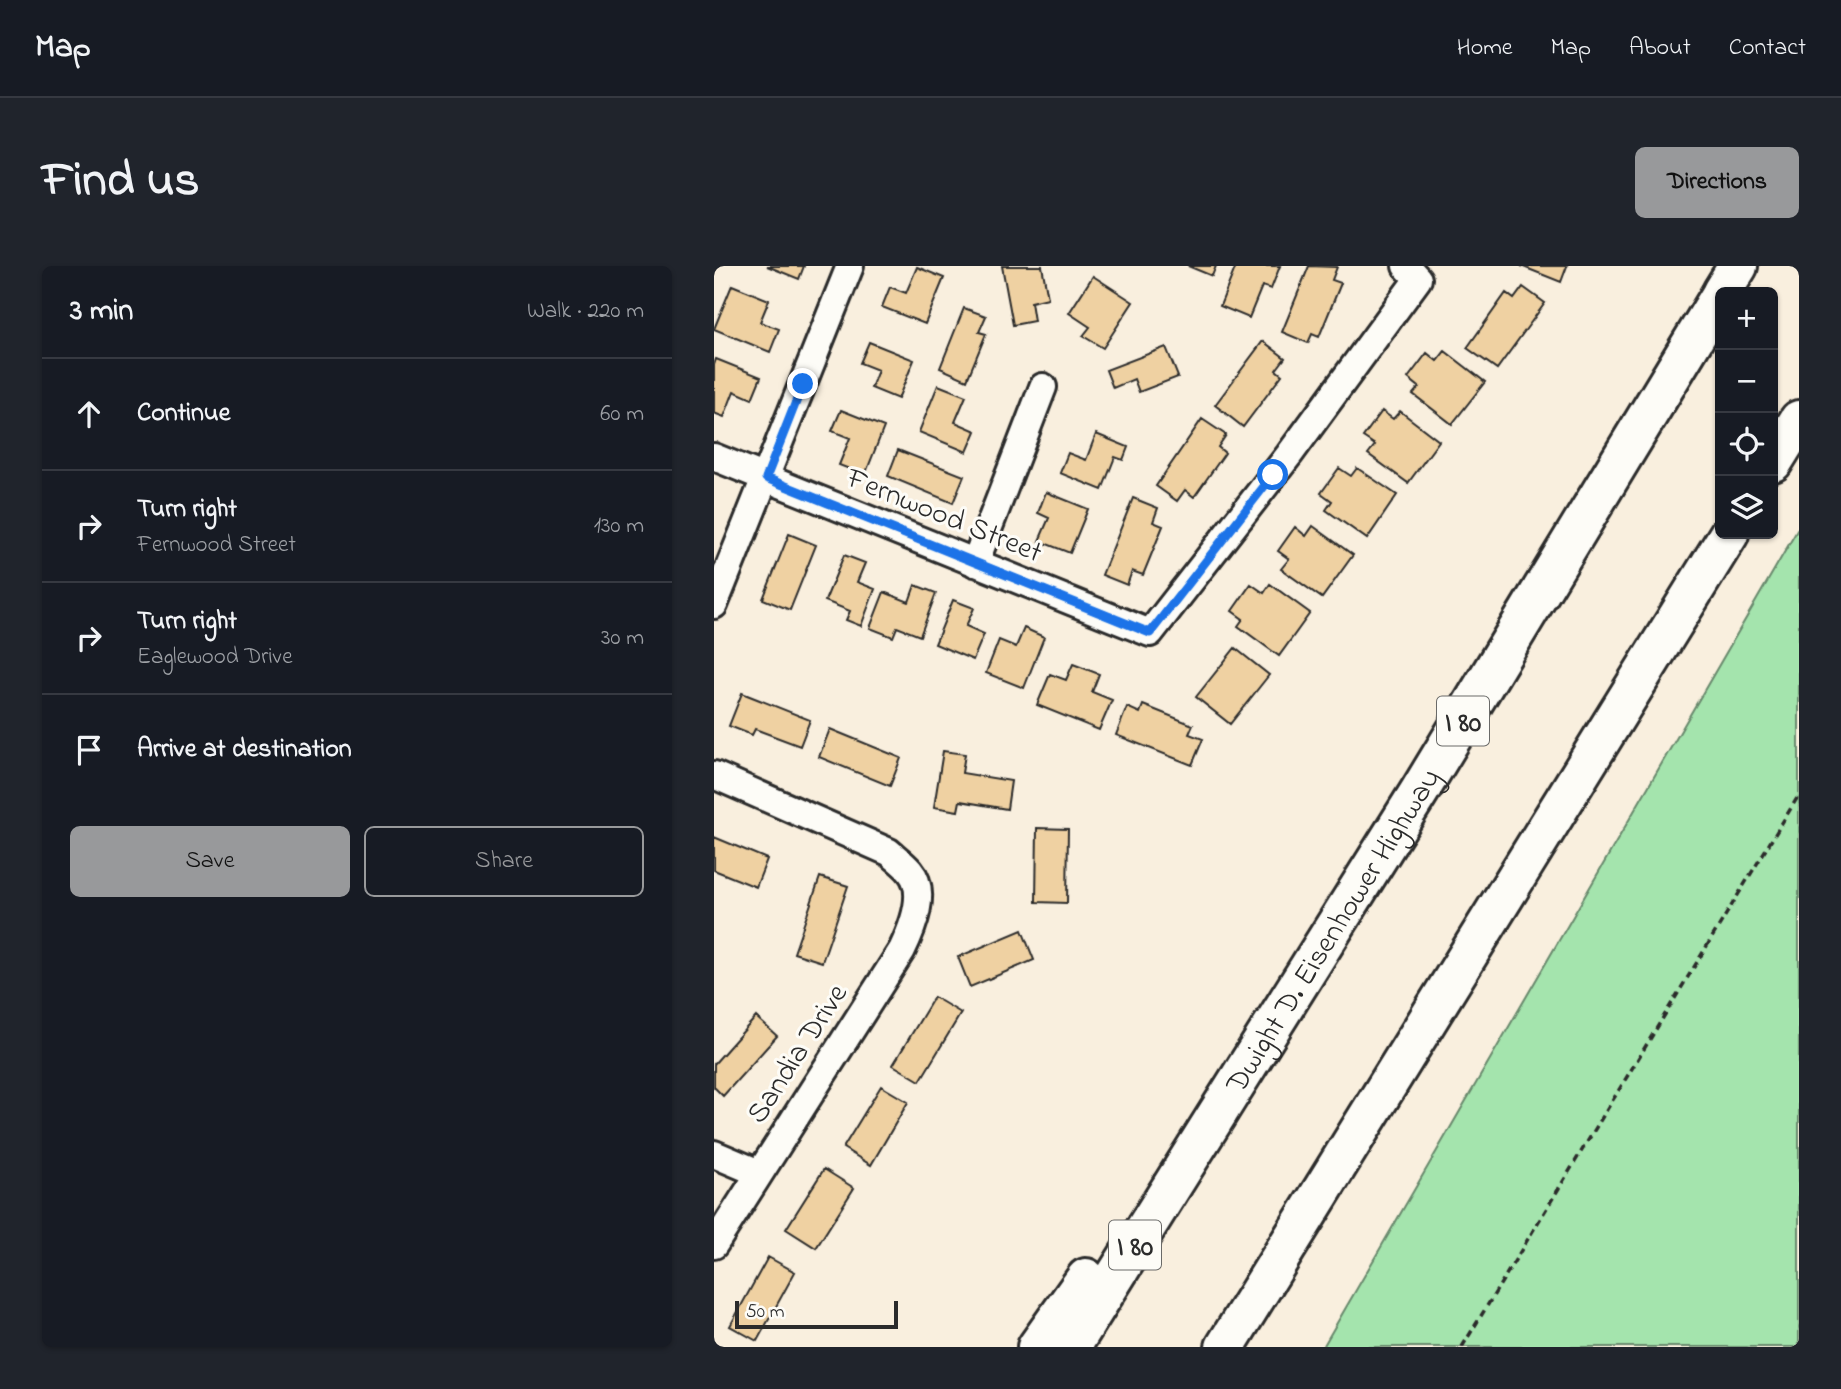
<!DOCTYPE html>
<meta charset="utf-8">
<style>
:root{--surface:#171b24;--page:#20242c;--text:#f1f3f6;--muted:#9ea1a6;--line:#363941;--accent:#98999b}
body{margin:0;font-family:"Indie Flower",sans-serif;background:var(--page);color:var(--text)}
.controls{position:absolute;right:21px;top:21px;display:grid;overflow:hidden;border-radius:10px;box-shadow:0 2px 5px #0004}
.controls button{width:63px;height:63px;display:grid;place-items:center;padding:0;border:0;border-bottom:2px solid var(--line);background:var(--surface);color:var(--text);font:35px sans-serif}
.scale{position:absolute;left:21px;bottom:18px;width:163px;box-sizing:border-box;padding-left:7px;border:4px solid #2b2b2b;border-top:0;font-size:19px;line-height:24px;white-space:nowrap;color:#2b2b2b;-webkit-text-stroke:5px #fdfcf7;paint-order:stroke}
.stop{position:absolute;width:21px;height:21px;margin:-16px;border:5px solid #1a73e8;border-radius:50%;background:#fff}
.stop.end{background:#1a73e8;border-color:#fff;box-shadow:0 2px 7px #0008}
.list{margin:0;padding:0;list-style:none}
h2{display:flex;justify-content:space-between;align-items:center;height:91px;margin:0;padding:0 28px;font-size:30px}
h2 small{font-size:23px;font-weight:400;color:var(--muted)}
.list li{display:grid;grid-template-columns:46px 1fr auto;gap:21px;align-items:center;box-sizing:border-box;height:112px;padding:0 28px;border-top:2px solid var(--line)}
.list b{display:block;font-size:26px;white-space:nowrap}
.list p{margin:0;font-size:23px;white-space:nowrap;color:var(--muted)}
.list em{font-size:23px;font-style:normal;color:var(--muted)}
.actions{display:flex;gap:14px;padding:21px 28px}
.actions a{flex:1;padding:16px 0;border:2px solid var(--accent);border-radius:10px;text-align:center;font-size:24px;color:var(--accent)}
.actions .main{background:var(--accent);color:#111}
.icon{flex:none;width:38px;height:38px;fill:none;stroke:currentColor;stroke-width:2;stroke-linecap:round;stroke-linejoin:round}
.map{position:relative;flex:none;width:1085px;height:1081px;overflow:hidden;border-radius:10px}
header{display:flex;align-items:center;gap:42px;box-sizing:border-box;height:98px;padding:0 35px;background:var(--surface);border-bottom:2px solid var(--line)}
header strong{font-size:33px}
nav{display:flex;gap:38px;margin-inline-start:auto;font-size:24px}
.intro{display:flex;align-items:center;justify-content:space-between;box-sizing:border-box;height:168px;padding:0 42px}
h1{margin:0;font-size:49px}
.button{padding:18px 32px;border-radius:10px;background:var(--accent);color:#111;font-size:24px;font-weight:700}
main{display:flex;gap:42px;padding:0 42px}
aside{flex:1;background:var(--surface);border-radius:10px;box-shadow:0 2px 5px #0004}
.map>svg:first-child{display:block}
</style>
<header>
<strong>Map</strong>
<nav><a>Home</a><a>Map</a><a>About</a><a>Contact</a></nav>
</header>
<div class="intro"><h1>Find us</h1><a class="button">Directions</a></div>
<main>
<aside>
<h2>3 min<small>Walk · 220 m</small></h2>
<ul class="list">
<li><svg class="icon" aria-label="ahead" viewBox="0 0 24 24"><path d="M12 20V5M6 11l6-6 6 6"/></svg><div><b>Continue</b></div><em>60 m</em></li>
<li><svg class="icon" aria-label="right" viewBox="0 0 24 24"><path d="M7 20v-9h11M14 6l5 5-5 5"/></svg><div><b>Turn right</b><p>Fernwood Street</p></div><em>130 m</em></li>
<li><svg class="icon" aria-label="right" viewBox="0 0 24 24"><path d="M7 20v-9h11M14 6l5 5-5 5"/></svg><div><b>Turn right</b><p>Eaglewood Drive</p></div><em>30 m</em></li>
<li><svg class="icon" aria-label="arrive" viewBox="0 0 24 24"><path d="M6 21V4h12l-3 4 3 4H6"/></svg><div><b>Arrive at destination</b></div></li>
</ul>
<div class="actions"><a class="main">Save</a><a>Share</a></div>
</aside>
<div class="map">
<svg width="1085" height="1081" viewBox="0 0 1085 1081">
<rect width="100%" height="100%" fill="#f9efde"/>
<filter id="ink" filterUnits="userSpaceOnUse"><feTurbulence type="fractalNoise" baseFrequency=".0143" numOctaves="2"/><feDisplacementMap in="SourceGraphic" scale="14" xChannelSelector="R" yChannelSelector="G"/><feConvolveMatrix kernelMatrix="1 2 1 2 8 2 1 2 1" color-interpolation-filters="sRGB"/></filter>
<g filter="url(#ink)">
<path fill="#a4e4ad" stroke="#68886c" stroke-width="2" d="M1085,261V1081H609Z"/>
<path fill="#efd1a2" stroke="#2b2b2b" stroke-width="2" d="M53,0H90L85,13Z
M288,0H328L334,32L317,36L320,55L299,59Z
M474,0H502L498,10Z
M522,0H566L557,23L548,20L535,52L506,40Z
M595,0L623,1L618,14L627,17L605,71L598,68L594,77L568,66Z
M807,0H853L847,16Z
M203,1L230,12L211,58L168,41L176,21L192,27Z
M379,10L419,36L389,82L369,70L376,61L355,47Z
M18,19L55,34L46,56L65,63L56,86L0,63Z
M809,21L831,37L783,103L753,82L792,27L800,33Z
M250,42L272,50L265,66L272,68L253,114L226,102Z
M549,75L571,92L562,104L568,109L529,161L501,139Z
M155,76L200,94L184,133L157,122L164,104L146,97Z
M452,81L464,111L425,126L420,113L399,122L392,104Z
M731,85L771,116L738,158L699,128L705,121L694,112L713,87L723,95Z
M2,93L47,111L38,133L20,125L10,151L0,147V99Z
M224,119L252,130L241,156L262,165L253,186L205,166Z
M127,144L170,161L151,209L125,199L136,172L118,165Z
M668,145L679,153L686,145L725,175L694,217L654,188L661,179L649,171Z
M488,153L512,169L504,181L511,187L480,231L471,224L463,235L442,220Z
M382,168L414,181L409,194L401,191L388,224L346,207L354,187L372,194Z
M184,184L250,210L239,237L174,210Z
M625,202L637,210L643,202L683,229L653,273L612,244L618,235L607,227Z
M332,226L374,243L356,287L325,275L335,252L324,247Z
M419,232L444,242L439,256L449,260L429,309L418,305L413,319L388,309Z
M599,260L639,289L608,332L567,303L575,293L564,285L581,261L592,270Z
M75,268L102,279L76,344L49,333Z
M130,289L151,297L143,316L161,323L147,360L132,354L136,345L111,335Z
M537,318L550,327L556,318L596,347L565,390L524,360L529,353L518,345Z
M201,319L222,327L206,370L183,361L179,371L156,362L170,326L195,336Z
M239,334L260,342L252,360L270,368L259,394L221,378Z
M310,362L330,371L310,422L272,407L285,374L302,381Z
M521,382L555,409L516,458L482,431Z
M359,398L385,408L378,426L398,434L385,464L323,439L336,408L352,414Z
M28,427L96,454L86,480L41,463L38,469L15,460Z
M429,439L479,459L475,468L489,473L478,499L402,469L413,441L426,447Z
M116,463L187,492L176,520L105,491Z
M229,485L251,488L248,507L297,515L293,543L246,535L244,545L220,541Z
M323,562L354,563L353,637L322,636Z
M0,571L53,593L42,621L0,604Z
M106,611L134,620L108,696L80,687Z
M308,664L320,694L256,721L244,691Z
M220,731L247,747L206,815L179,799Z
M42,751L63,770L9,830L0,821V798Z
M167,820L194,836L157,899L129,882Z
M110,903L140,922L102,982L72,963Z
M54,991L81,1006L43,1075L16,1060Z"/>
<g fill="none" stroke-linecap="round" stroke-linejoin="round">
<g stroke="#2b2b2b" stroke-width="32">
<path id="street" d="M0,191L436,367L575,189L704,13L692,0
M261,297L329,121
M0,339L136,0
M0,509L175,586C182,592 190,598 196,605C214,626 198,663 188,684L0,979
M0,888L45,907"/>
</g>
<g stroke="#2b2b2b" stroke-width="44">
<g id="highway">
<path d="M1008,26L1024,0"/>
<path d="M1059,196L1085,154"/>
<path d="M323,1081L372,1012"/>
<path id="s1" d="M357,1081L705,526L1006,30"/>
<path d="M511,1081L1015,268"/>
</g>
</g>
<path stroke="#2b2b2b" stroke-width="3.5" stroke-dasharray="7 5" stroke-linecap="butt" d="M748,1081L1085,529"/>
<use href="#street" stroke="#fdfcf7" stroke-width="26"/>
<use href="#highway" stroke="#fdfcf7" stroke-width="38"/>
</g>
</g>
<g fill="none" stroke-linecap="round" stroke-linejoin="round" filter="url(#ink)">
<path stroke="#1a73e8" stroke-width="9" d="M89,118L52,212L436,367L559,209"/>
</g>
<g text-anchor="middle" stroke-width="6" stroke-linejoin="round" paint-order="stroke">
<g fill="#fdfcf7" stroke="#6a6a68" stroke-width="2">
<rect x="723" y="430.5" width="52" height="49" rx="5"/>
<rect x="395" y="954.5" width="52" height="49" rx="5"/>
</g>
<g font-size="28" font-weight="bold" fill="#2b2b2b">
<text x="749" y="465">I 80</text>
<text x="421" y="989">I 80</text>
</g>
<g font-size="30" fill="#2b2b2b" stroke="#fdfcf7">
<text transform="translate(231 248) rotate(22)" y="10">Fernwood Street</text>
<text dy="10" stroke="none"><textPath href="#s1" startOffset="492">Dwight D. Eisenhower Highway</textPath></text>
<text transform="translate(82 787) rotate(-57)" y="10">Sandia Drive</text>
</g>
</g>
</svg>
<div class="controls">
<button>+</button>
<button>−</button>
<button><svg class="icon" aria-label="locate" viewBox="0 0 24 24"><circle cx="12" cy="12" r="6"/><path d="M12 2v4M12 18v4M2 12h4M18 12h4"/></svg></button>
<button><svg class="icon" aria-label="layers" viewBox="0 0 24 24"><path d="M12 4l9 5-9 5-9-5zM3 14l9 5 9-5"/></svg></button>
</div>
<div class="scale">50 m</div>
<div class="stop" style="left:559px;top:209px"></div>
<div class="stop end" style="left:89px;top:118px"></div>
</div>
</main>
